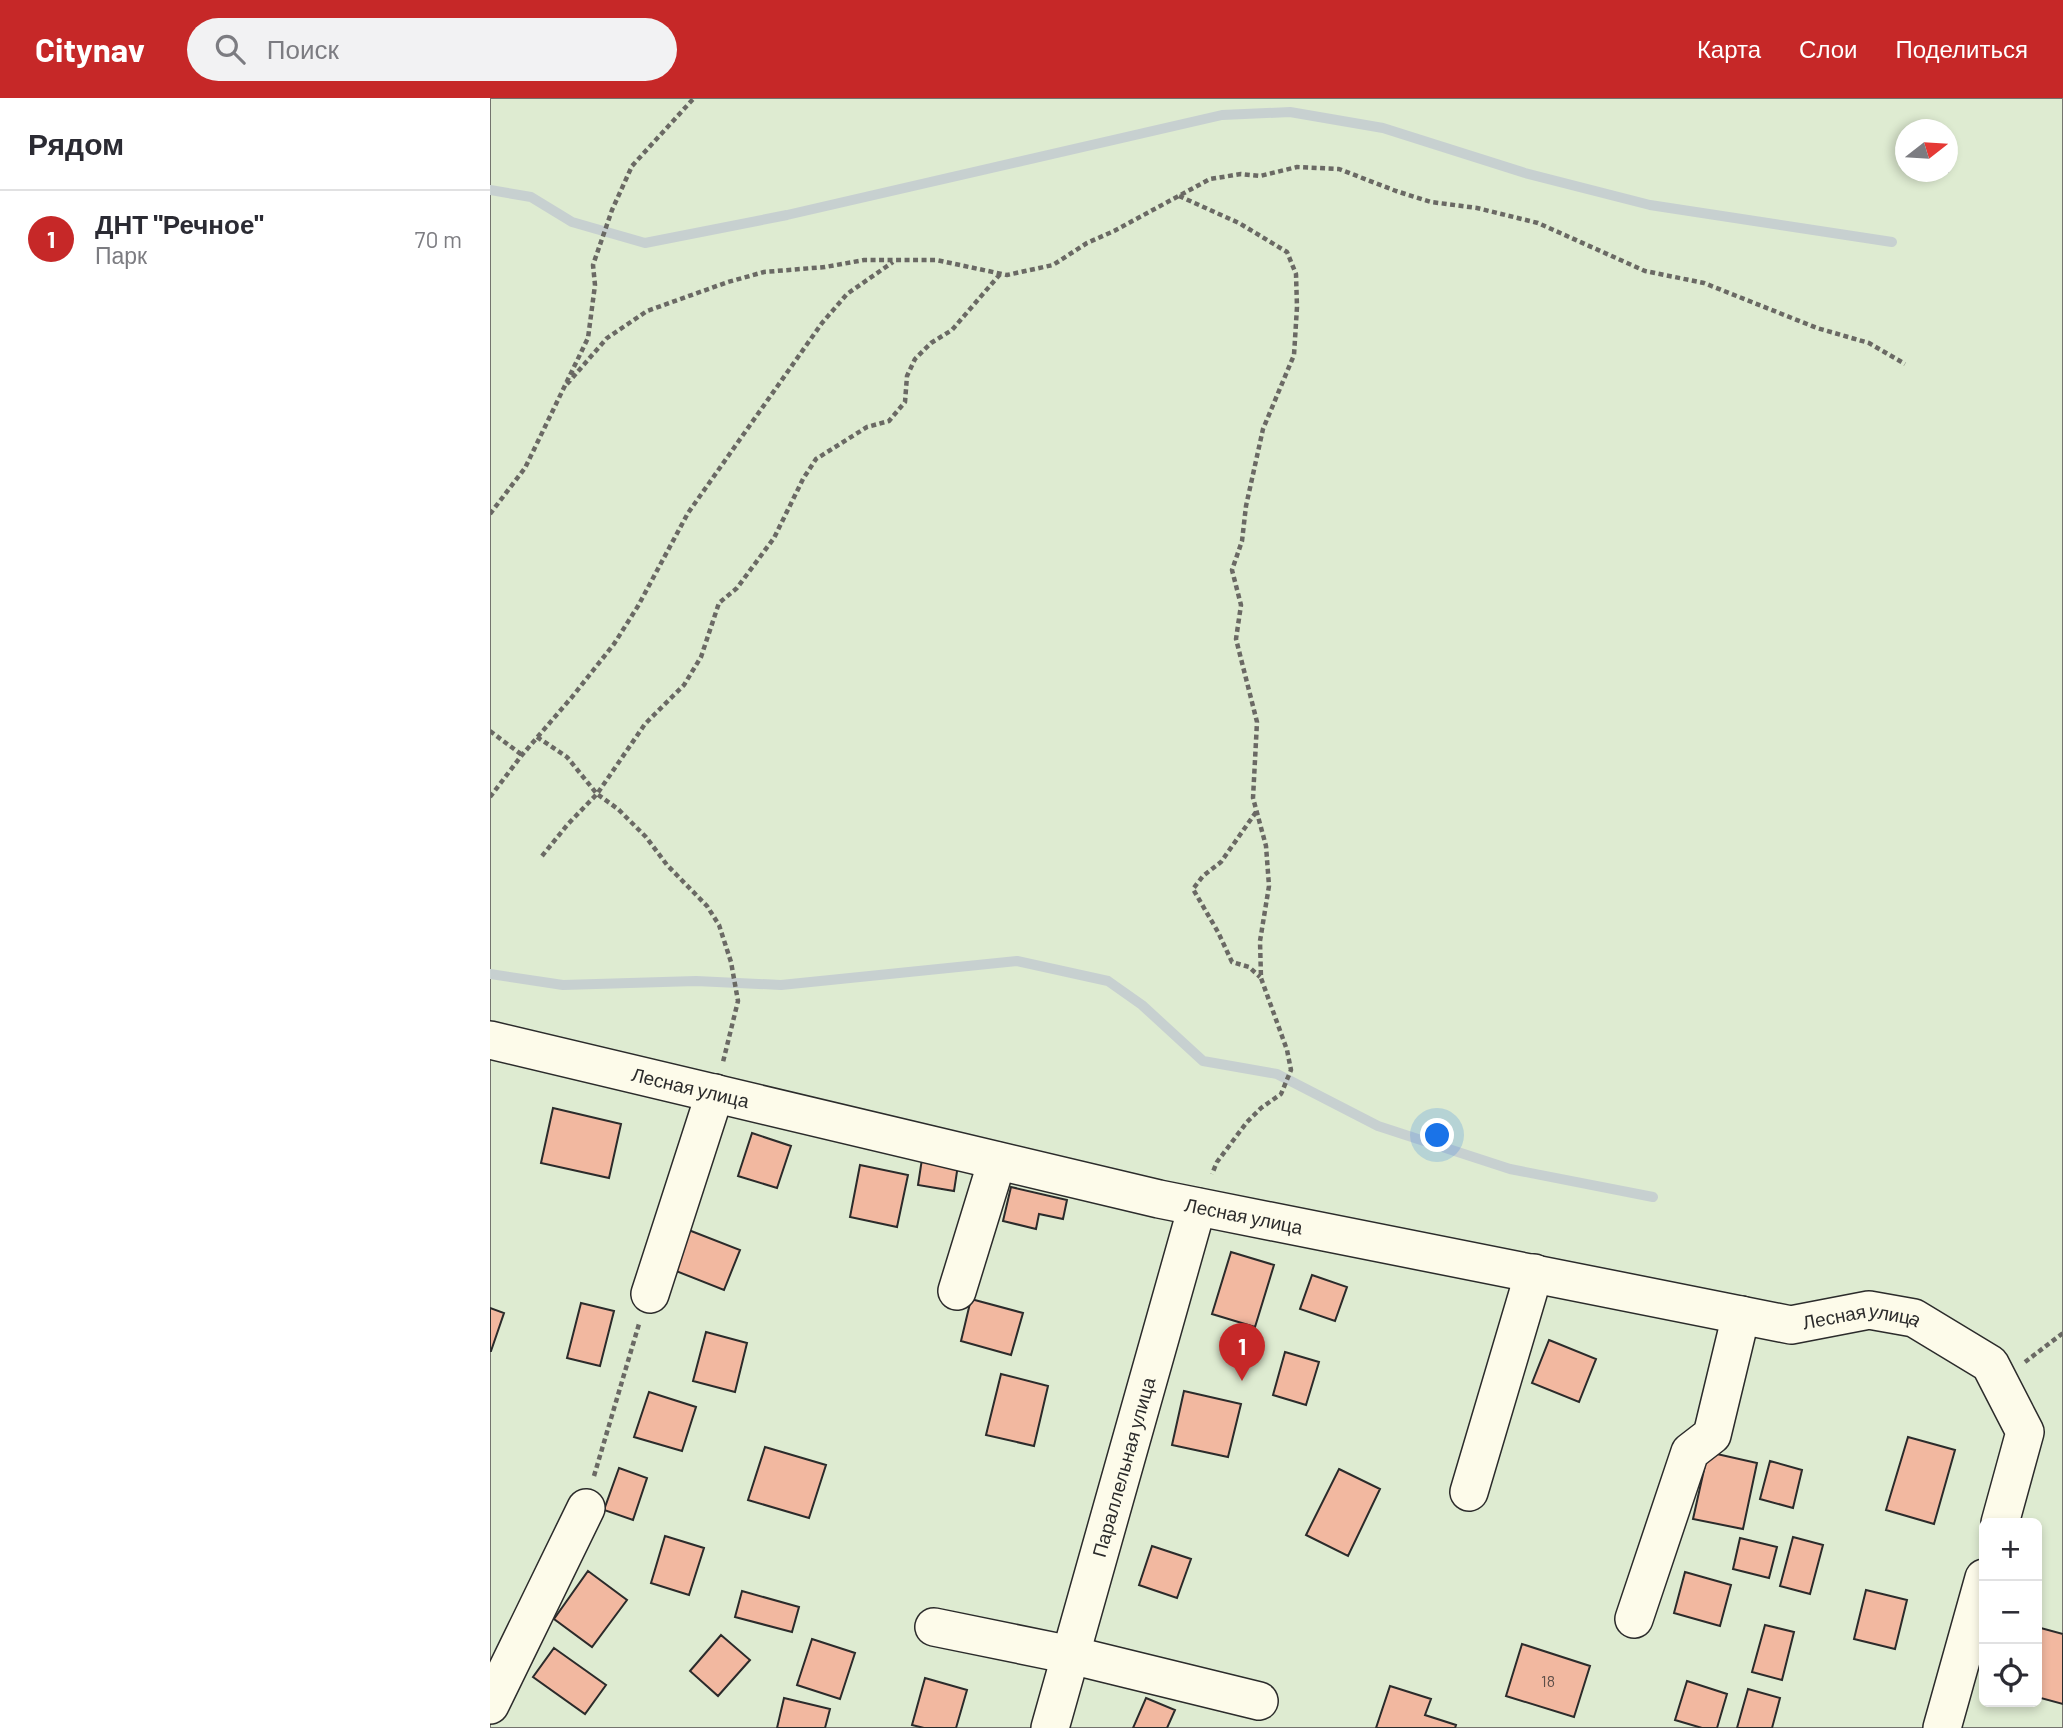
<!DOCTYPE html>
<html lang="ru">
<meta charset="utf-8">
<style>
:root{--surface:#fff;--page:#f2f2f3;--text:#2b2b33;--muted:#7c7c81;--line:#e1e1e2;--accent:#c62828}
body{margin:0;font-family:Barlow,sans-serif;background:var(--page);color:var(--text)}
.controls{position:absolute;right:21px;bottom:21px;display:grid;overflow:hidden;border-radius:10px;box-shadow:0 4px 10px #0003}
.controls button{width:63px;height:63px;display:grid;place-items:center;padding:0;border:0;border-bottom:2px solid var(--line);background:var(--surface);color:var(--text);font:35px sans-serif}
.compass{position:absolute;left:1405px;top:21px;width:63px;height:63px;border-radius:50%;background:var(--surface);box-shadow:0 4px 10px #0003;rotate:73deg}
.you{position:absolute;left:948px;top:1038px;width:24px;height:24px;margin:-18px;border:5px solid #fff;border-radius:50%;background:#1a73e8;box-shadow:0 0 0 10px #1a73e833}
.badge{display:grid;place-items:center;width:46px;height:46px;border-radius:50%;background:var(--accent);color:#fff;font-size:23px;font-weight:700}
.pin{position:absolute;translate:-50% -58px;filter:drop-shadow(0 2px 4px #0008)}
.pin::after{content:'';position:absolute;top:37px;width:24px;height:21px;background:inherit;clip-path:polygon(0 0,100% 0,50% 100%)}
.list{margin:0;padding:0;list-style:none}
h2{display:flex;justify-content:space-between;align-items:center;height:91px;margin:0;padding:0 28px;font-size:30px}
h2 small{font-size:23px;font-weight:400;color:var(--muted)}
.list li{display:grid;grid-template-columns:46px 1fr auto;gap:21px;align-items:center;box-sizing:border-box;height:98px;padding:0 28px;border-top:2px solid var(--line)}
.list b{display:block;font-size:26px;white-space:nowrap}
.list p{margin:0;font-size:23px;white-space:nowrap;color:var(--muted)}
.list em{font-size:23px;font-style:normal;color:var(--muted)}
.icon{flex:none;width:38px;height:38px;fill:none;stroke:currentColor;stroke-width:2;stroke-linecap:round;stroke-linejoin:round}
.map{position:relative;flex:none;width:1573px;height:1630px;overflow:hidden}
header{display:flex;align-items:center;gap:42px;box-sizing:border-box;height:98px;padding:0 35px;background:var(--accent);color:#fff}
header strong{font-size:33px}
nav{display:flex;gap:38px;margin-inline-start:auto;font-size:24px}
.search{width:490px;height:63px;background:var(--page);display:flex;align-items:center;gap:18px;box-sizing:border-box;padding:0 24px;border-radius:38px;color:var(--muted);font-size:26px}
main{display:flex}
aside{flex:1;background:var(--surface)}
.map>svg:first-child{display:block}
</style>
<header>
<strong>Citynav</strong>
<div class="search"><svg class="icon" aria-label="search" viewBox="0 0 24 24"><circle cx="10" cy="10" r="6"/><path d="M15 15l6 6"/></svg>Поиск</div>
<nav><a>Карта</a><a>Слои</a><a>Поделиться</a></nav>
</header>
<main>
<aside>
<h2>Рядом<small></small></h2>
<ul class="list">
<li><span class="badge">1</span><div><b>ДНТ &quot;Речное&quot;</b><p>Парк</p></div><em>70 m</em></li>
</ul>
</aside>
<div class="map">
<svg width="1573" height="1630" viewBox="0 0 1573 1630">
<rect width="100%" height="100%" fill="#fdfbea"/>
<path fill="#deebd1" stroke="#74746e" stroke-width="2" fill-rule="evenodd" d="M0,0H1573V1630H0ZM1416,32H1458V74H1416ZM1494,1425H1547V1604H1494Z"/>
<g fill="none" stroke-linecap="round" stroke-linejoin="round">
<path stroke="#c7d0d0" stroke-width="10" d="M0,92L41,99L82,124L155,145L297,117L732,17L800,14L893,30L1035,75L1160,107L1402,144
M0,876L73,887L206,883L291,887L527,863L618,883L652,907L713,963L787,976L888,1028L1020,1071L1163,1099"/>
</g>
<path fill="#f2b8a0" stroke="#2b2b2b" stroke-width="2" d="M63,1010L131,1026L119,1080L51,1065Z
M262,1035L301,1048L287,1090L248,1078Z
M432,1061L468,1067L464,1093L428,1087Z
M370,1067L418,1077L407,1129L360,1119Z
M521,1089L577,1102L573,1121L549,1116L546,1131L513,1123Z
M196,1131L250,1152L234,1192L181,1171Z
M741,1154L784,1167L765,1229L722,1216Z
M822,1177L857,1189L845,1223L810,1211Z
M481,1201L533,1215L521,1257L471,1243Z
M91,1205L124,1213L110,1268L77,1260Z
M0,1210L14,1215L1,1253H0Z
M216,1234L257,1245L245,1294L203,1283Z
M1059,1242L1106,1261L1089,1304L1042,1285Z
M795,1254L829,1264L816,1307L783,1297Z
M511,1276L558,1288L544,1348L496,1337Z
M694,1293L751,1306L738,1359L682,1347Z
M159,1294L206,1309L192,1353L144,1339Z
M1418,1339L1465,1352L1444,1426L1396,1412Z
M275,1349L336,1367L319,1420L258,1402Z
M1218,1354L1267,1365L1253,1431L1203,1421Z
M1280,1363L1312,1372L1303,1410L1270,1401Z
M129,1370L157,1380L143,1422L114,1412Z
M849,1371L890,1391L858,1458L816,1437Z
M175,1438L214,1450L199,1497L161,1485Z
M1303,1439L1333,1447L1320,1496L1290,1488Z
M1250,1440L1287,1449L1279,1480L1243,1471Z
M662,1448L701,1461L687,1500L649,1487Z
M98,1473L137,1502L102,1549L64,1521Z
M1195,1474L1241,1487L1230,1528L1184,1515Z
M1376,1492L1417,1502L1405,1551L1364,1541Z
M252,1493L309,1509L302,1534L245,1519Z
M1275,1527L1304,1534L1292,1582L1262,1574Z
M1547,1529L1573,1536V1606L1547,1599Z
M231,1537L260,1562L228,1598L200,1573Z
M322,1541L365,1555L350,1601L307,1587Z
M1032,1546L1100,1568L1084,1619L1016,1598Z
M64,1550L116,1587L95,1616L43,1579Z
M435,1580L477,1592L466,1630H434L422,1627Z
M1197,1583L1237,1596L1227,1630H1212L1185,1622Z
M900,1588L941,1601L935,1617L966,1627L965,1630H886Z
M1258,1591L1290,1600L1282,1630H1247Z
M294,1600L340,1611L335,1630H287Z
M656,1600L685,1612L677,1630H643Z"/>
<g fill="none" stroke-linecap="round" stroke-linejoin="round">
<g stroke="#2b2b2b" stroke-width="40">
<g id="minor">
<path id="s1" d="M0,942L669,1101L1301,1227L1379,1212L1424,1220L1500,1266L1535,1334L1510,1425"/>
<path d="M467,1193L507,1063"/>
<path d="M160,1196L225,995"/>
<path d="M979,1394L1044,1175"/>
<path d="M1144,1521L1200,1354L1222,1337L1251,1217"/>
<path d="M444,1529L581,1557L769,1603"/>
<path d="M0,1607L96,1410"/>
<path id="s2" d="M560,1630L707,1109"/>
<path d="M1452,1630L1494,1480"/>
</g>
</g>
<path stroke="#6a6964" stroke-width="4.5" stroke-dasharray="5 3.5" stroke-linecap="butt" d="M689,98L749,125L797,154L806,176L807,209L804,257L773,331L756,408L752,443L742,472L751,507L746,541L767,624L763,700L776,748L779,788L770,843L771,880L797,952L801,972L791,996L771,1010L757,1024L727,1064L722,1076
M77,286L117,240L157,213L238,184L274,174L335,169L374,162H446L517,177L563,167L597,145L624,133L720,81L751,76L770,78L807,69L849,71L906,93L941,104L987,110L1048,125L1155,173L1214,185L1327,230L1379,245L1415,266
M0,416L35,370L98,240L105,187L103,167L122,112L142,68L204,0
M0,633L32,657
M47,639L77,659L107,696L128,711L156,739L177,767L217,808L229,827L241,864L248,903L233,964
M0,699L32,657L82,599L124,546L148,508L198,415L332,225L357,196L403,164
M766,714L731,764L713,778L703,791L728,834L742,864L759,869L770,879
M52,758L78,726L107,696L155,626L194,587L211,559L229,505L247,490L284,440L313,381L326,361L377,329L399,323L415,304L417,278L425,261L441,245L462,232L511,175
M1535,1264L1573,1235
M104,1378L149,1226"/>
<use href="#minor" stroke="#fdfbea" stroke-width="37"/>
</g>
<g text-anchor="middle" stroke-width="5" stroke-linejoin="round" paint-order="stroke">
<g font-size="16" fill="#5d4e48">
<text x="1058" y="1589">18</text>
</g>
<g font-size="19" fill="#2b2b2b" stroke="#fdfbea">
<text dy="7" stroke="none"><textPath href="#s1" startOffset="206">Лесная улица</textPath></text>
<text dy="7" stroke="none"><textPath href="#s1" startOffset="774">Лесная улица</textPath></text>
<text dy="7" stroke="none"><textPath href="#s1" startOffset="1404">Лесная улица</textPath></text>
<text dy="7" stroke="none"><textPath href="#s2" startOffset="271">Параллельная улица</textPath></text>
</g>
</g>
</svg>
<div class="controls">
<button>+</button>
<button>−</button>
<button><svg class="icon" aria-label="locate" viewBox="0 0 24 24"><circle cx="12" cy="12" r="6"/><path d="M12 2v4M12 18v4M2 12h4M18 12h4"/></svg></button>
</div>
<svg class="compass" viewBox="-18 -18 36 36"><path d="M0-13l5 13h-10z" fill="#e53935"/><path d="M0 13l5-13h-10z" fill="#7c7c81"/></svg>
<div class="you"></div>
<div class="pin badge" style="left:752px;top:1283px">1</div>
</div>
</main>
